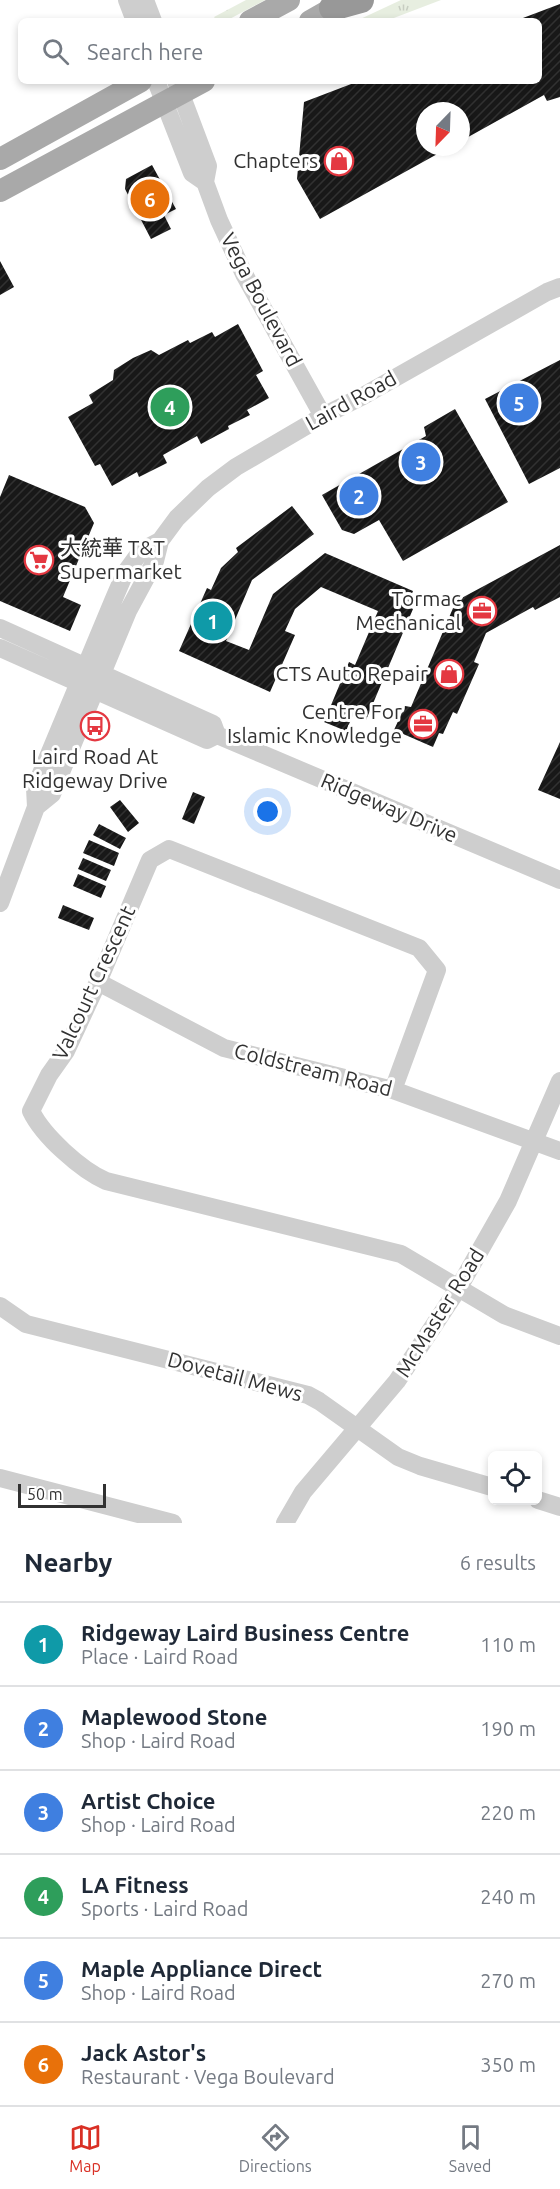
<!DOCTYPE html>
<meta charset="utf-8">
<style>
:root{--surface:#fff;--page:#f2f2f3;--text:#1f2937;--muted:#747a83;--line:#e0e1e3;--accent:#d93025}
body{margin:0;font-family:Ubuntu,"Noto Sans SC",sans-serif;background:var(--page);color:var(--text)}
.controls{position:absolute;right:18px;bottom:18px;display:grid;overflow:hidden;border-radius:9px;box-shadow:0 3px 9px #0003}
.controls button{width:54px;height:54px;display:grid;place-items:center;padding:0;border:0;border-bottom:2px solid var(--line);background:var(--surface);color:var(--text);font:30px sans-serif}
.compass{position:absolute;left:416px;top:102px;width:54px;height:54px;border-radius:50%;background:var(--surface);box-shadow:0 3px 9px #0003;rotate:203deg}
.scale{position:absolute;left:18px;bottom:15px;width:88px;box-sizing:border-box;padding-left:6px;border:3px solid #313131;border-top:0;font-size:16px;line-height:21px;white-space:nowrap;color:#313131;-webkit-text-stroke:4px #fff;paint-order:stroke}
.you{position:absolute;left:268px;top:812px;width:21px;height:21px;margin:-15px;border:4px solid #fff;border-radius:50%;background:#1a73e8;box-shadow:0 0 0 9px #1a73e833}
.badge{display:grid;place-items:center;width:39px;height:39px;border-radius:50%;background:var(--accent);color:#fff;font-size:20px;font-weight:700}
.pin{position:absolute;translate:-50% -50%;border:3px solid #fff;box-shadow:0 2px 6px #0006}
.list{margin:0;padding:0;list-style:none}
h2{display:flex;justify-content:space-between;align-items:center;height:78px;margin:0;padding:0 24px;font-size:26px}
h2 small{font-size:20px;font-weight:400;color:var(--muted)}
.list li{display:grid;grid-template-columns:39px 1fr auto;gap:18px;align-items:center;box-sizing:border-box;height:84px;padding:0 24px;border-top:2px solid var(--line)}
.list b{display:block;font-size:22px;white-space:nowrap}
.list p{margin:0;font-size:20px;white-space:nowrap;color:var(--muted)}
.list em{font-size:20px;font-style:normal;color:var(--muted)}
.icon{flex:none;width:33px;height:33px;fill:none;stroke:currentColor;stroke-width:2;stroke-linecap:round;stroke-linejoin:round}
.map{position:relative;flex:none;width:560px;height:1523px;overflow:hidden}
.search{position:absolute;background:var(--surface);box-shadow:0 3px 9px #0003;left:18px;right:18px;top:18px;height:66px;display:flex;align-items:center;gap:15px;box-sizing:border-box;padding:0 21px;border-radius:9px;color:var(--muted);font-size:22px}
.sheet{height:582px;background:var(--surface)}
nav{display:flex;justify-content:space-around;align-items:center;box-sizing:border-box;height:84px;border-top:2px solid var(--line);background:var(--surface);font-size:16px;color:var(--muted)}
nav a{display:grid;justify-items:center;gap:3px}
nav .on{color:var(--accent)}
.map>svg:first-child{display:block}
</style>
<div class="map">
<svg width="560" height="1523" viewBox="0 0 560 1523">
<defs>
<pattern id="grass-tufts" width="24" height="20" patternUnits="userSpaceOnUse" patternTransform="scale(1.5)"><rect width="24" height="20" fill="#e7eee0"/><path d="M3 7l-1-3M5 7V3M7 7l1-3M15 17l-1-3M17 17v-4M19 17l1-3" fill="none" stroke="#c7cdc1"/></pattern>
<pattern id="building-hatch" width="6" height="6" patternUnits="userSpaceOnUse" patternTransform="scale(1.5)"><rect width="6" height="6" fill="#181818"/><path d="M-1 1l2-2M0 6l6-6M5 7l2-2" fill="none" stroke="#313131"/></pattern>
</defs>
<rect width="100%" height="100%" fill="#fff"/>
<path fill="url(#grass-tufts)" d="M246,0H265L226,21H217L214,17Z
M401,0H441L386,21H356Z"/>
<path fill="url(#building-hatch)" d="M560,4V97L547,101L544,95L461,141V111H425V147H450L320,219L297,179L304,102L359,81H539V21H515Z
M152,165L176,209L164,215L171,229L151,239L125,189L126,179Z
M0,261L14,287L0,295Z
M238,324L263,371L256,375L269,398L247,410L250,415L228,426L229,429L201,444L197,436L163,455L167,463L139,477L137,472L112,486L100,464L95,466L68,417L93,403L89,395L113,380L114,370L133,358L151,350L159,355L188,340L190,343L212,332L215,337Z
M560,360V468L529,484L485,399Z
M455,409L508,502L403,561L379,520L354,534L342,530L322,495L426,436L424,427Z
M9,475L85,507L94,523L63,597L81,605L70,631L0,601V497Z
M292,506L314,534L252,580L226,641L249,650L273,594L325,553L413,591L407,606L413,609L366,720L353,715L346,731L324,722L349,662L355,665L378,611L321,587L295,609L285,631L295,635L270,692L179,651L207,588L211,590L221,568L238,552L236,548Z
M560,545V597L535,610L533,607L486,633L474,662L479,664L457,714L453,712L443,734L439,733L433,747L394,730L405,706L411,707L456,601Z
M560,742V799L538,790Z
M193,792L205,797L194,824L182,819Z
M120,800L139,823L128,832L110,807Z
M99,824L126,838L120,849L93,835Z
M89,840L119,853L114,866L83,853Z
M83,858L111,870L106,881L78,869Z
M78,874L106,886L101,898L73,886Z
M63,905L94,918L89,930L58,918Z"/>
<g fill="none" stroke-linecap="round" stroke-linejoin="round">
<path stroke="#cecece" stroke-width="18" d="M127,0L135,21
M145,0L153,21
M156,81L192,173L205,182L219,220L244,274L323,416
M176,81L208,166L205,182
M0,628L213,724L217,735
M0,648L207,740L217,735L560,880
M36,807L52,794L128,611L155,561L160,541L177,518L208,488L236,467L323,416L363,396L547,292L560,287
M0,903L36,807L35,788L113,601L125,573L141,551L160,541
M98,982L224,1048L393,1090L560,1151
M393,1090L437,970L419,948L169,849L150,860L98,982L66,1051L49,1075L31,1111C43,1136 81,1170 106,1181L401,1254L504,1315L560,1336
M0,1306L26,1324L308,1395L319,1401L398,1457L420,1466L492,1487
M0,1478L173,1523
M538,1500L560,1507
M285,1523L303,1492L397,1381L458,1289L508,1201L560,1081"/>
<path stroke="#a9a9a9" stroke-width="22" d="M250,21L289,0
M310,21L347,0
M0,159L141,81
M0,191L204,81"/>
<path stroke="#989898" stroke-width="26" d="M332,8L361,0"/>
</g>
<defs>
<g id="shop-ring" transform="scale(1.5)"><circle r="9.5" fill="#fff" stroke="#e43841" stroke-width="1.5"/><path d="M-5-2.5h2.3a2.7 3.5 0 0 1 5.4 0H5L5.5 6h-11ZM-1.5-2.5h3a1.5 2.3 0 0 0-3 0Z" fill="#e43841"/></g>
<g id="supermarket-ring" transform="scale(1.5)"><circle r="9.5" fill="#fff" stroke="#e43841" stroke-width="1.5"/><path d="M-6-5.5h2.5l.6 2H6L4.5 2H-2.5L-4.4-4H-6ZM-1.5 3.2a1.3 1.3 0 1 0 .1 0ZM3 3.2a1.3 1.3 0 1 0 .1 0Z" fill="#e43841"/></g>
<g id="office-ring" transform="scale(1.5)"><circle r="9.5" fill="#fff" stroke="#e43841" stroke-width="1.5"/><path d="M-6-3h4V-5.5h4V-3h4V5H-6ZM-1-4.5V-3h2v-1.5ZM-6 0V1H6V0Z" fill="#e43841"/></g>
<g id="bus-ring" transform="scale(1.5)"><circle r="9.5" fill="#fff" stroke="#e43841" stroke-width="1.5"/><path d="M-5-6H5V4H4V6H2V4H-2V6H-4V4H-5ZM-3.5-4V0h7V-4ZM-3.5 1.2v1.5H-2V1.2ZM2 1.2v1.5H3.5V1.2Z" fill="#e43841"/></g>
</defs>
<g fill-rule="evenodd">
<use href="#shop-ring" x="339" y="161"/>
<use href="#supermarket-ring" x="39" y="560"/>
<use href="#office-ring" x="482" y="611"/>
<use href="#shop-ring" x="449" y="674"/>
<use href="#office-ring" x="423" y="724"/>
<use href="#bus-ring" x="95" y="726"/>
</g>
<g text-anchor="middle" stroke-width="6" stroke-linejoin="round" paint-order="stroke">
<g font-size="21" fill="#313131" stroke="#fff" text-anchor="end">
<text x="318" y="168">Chapters</text>
<text x="60" y="555" text-anchor="start">大統華 T&amp;T<tspan x="60" dy="24">Supermarket</tspan></text>
<text x="461" y="606">Tormac<tspan x="461" dy="24">Mechanical</tspan></text>
<text x="428" y="681">CTS Auto Repair</text>
<text x="402" y="719">Centre For<tspan x="402" dy="24">Islamic Knowledge</tspan></text>
<text x="95" y="764" text-anchor="middle">Laird Road At<tspan x="95" dy="24">Ridgeway Drive</tspan></text>
</g>
<g font-size="21" fill="#313131" stroke="#fff">
<text transform="translate(261 300) rotate(62)" y="7">Vega Boulevard</text>
<text transform="translate(351 401) rotate(-29)" y="7">Laird Road</text>
<text transform="translate(389 808) rotate(23)" y="7">Ridgeway Drive</text>
<text transform="translate(94 983) rotate(-65)" y="7">Valcourt Crescent</text>
<text transform="translate(313 1070) rotate(14)" y="7">Coldstream Road</text>
<text transform="translate(440 1313) rotate(-58)" y="7">McMaster Road</text>
<text transform="translate(235 1377) rotate(15)" y="7">Dovetail Mews</text>
</g>
</g>
</svg>
<div class="controls">
<button><svg class="icon" aria-label="locate" viewBox="0 0 24 24"><circle cx="12" cy="12" r="6"/><path d="M12 2v4M12 18v4M2 12h4M18 12h4"/></svg></button>
</div>
<svg class="compass" viewBox="-18 -18 36 36"><path d="M0-13l5 13h-10z" fill="#e53935"/><path d="M0 13l5-13h-10z" fill="#747a83"/></svg>
<div class="scale">50 m</div>
<div class="you"></div>
<div class="pin badge" style="left:213px;top:621px;background:#0f9aa8">1</div>
<div class="pin badge" style="left:359px;top:496px;background:#3f7fe0">2</div>
<div class="pin badge" style="left:421px;top:462px;background:#3f7fe0">3</div>
<div class="pin badge" style="left:170px;top:407px;background:#2e9e5b">4</div>
<div class="pin badge" style="left:519px;top:403px;background:#3f7fe0">5</div>
<div class="pin badge" style="left:150px;top:199px;background:#e8710a">6</div>
<div class="search"><svg class="icon" aria-label="search" viewBox="0 0 24 24"><circle cx="10" cy="10" r="6"/><path d="M15 15l6 6"/></svg>Search here</div>
</div>
<section class="sheet">
<h2>Nearby<small>6 results</small></h2>
<ul class="list">
<li><span class="badge" style="background:#0f9aa8">1</span><div><b>Ridgeway Laird Business Centre</b><p>Place · Laird Road</p></div><em>110 m</em></li>
<li><span class="badge" style="background:#3f7fe0">2</span><div><b>Maplewood Stone</b><p>Shop · Laird Road</p></div><em>190 m</em></li>
<li><span class="badge" style="background:#3f7fe0">3</span><div><b>Artist Choice</b><p>Shop · Laird Road</p></div><em>220 m</em></li>
<li><span class="badge" style="background:#2e9e5b">4</span><div><b>LA Fitness</b><p>Sports · Laird Road</p></div><em>240 m</em></li>
<li><span class="badge" style="background:#3f7fe0">5</span><div><b>Maple Appliance Direct</b><p>Shop · Laird Road</p></div><em>270 m</em></li>
<li><span class="badge" style="background:#e8710a">6</span><div><b>Jack Astor's</b><p>Restaurant · Vega Boulevard</p></div><em>350 m</em></li>
</ul>
</section>
<nav>
<a class="on"><svg class="icon" aria-label="map" viewBox="0 0 24 24"><path d="M3 6l6-2 6 2 6-2v14l-6 2-6-2-6 2zM9 4v14M15 6v14"/></svg>Map</a>
<a><svg class="icon" aria-label="directions" viewBox="0 0 24 24"><path d="M12 3l9 9-9 9-9-9zM9 14v-3h6M13 9l2 2-2 2"/></svg>Directions</a>
<a><svg class="icon" aria-label="saved" viewBox="0 0 24 24"><path d="M7 4h10v16l-5-4-5 4z"/></svg>Saved</a>
</nav>
